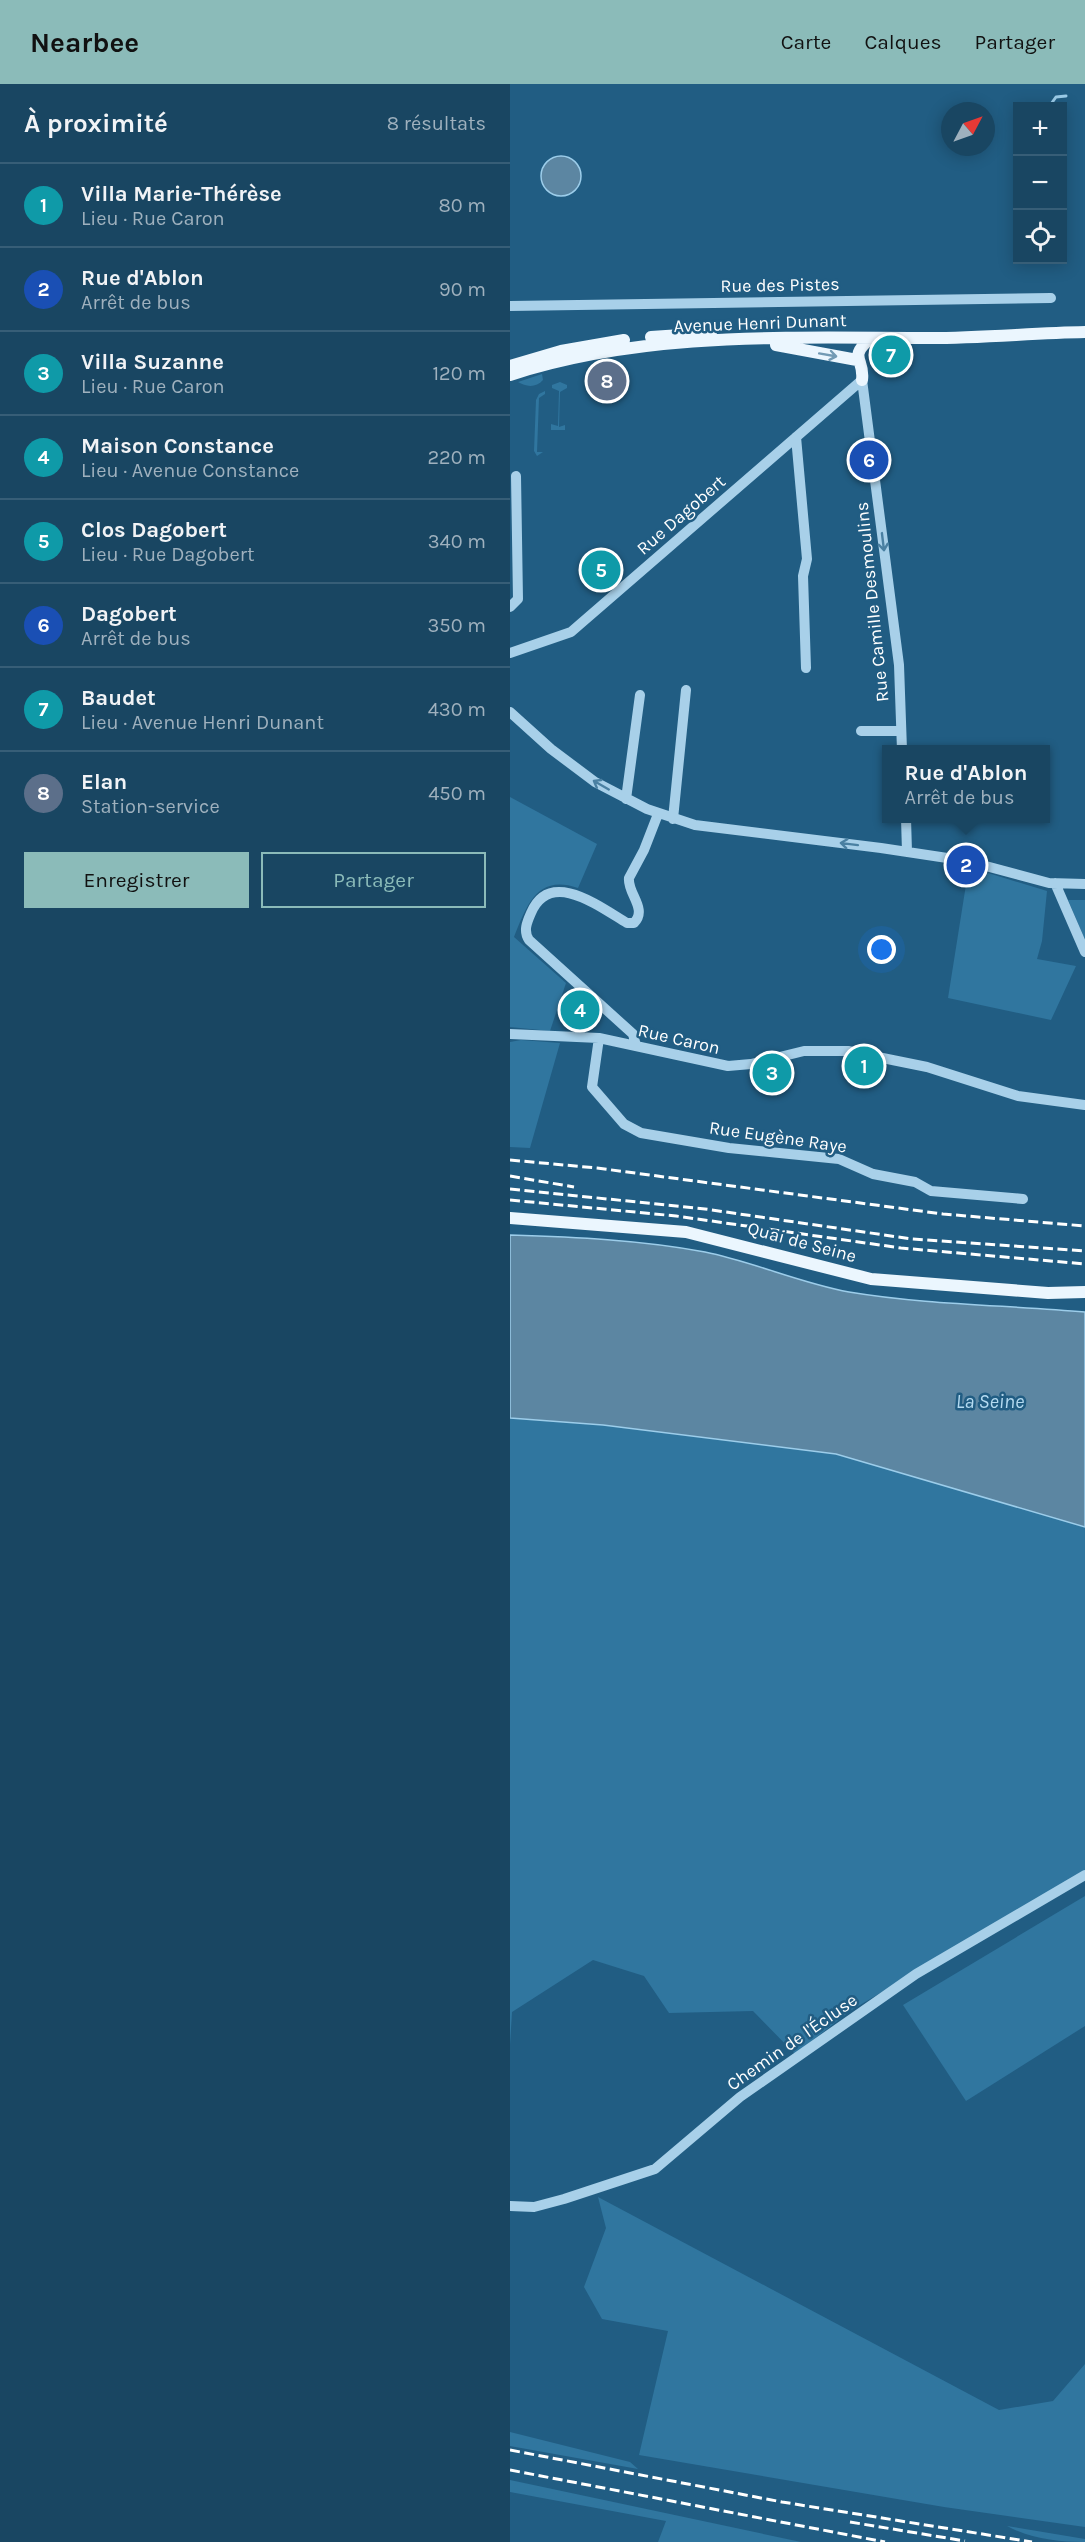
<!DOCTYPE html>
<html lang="fr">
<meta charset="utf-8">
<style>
:root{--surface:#194662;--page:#26506b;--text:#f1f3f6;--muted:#9fb1be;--line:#375e77;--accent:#8bbbb9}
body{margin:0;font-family:Karla,sans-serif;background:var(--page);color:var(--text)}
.controls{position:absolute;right:18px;top:18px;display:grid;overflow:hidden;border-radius:0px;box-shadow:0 3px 15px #0003}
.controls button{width:54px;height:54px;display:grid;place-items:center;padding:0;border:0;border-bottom:2px solid var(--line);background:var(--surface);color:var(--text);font:30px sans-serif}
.compass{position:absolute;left:431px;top:18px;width:54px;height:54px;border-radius:50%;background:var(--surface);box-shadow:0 3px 15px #0003;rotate:49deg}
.you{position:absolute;left:372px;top:866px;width:21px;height:21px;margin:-15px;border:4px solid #fff;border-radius:50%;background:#1a73e8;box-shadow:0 0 0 9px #1a73e833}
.badge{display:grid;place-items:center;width:39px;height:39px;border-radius:50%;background:var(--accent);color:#fff;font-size:20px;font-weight:700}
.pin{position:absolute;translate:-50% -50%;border:3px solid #fff;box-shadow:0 2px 6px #0006}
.popup{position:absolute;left:372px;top:661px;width:168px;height:78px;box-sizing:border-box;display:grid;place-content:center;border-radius:0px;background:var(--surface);filter:drop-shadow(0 2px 4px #0005);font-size:20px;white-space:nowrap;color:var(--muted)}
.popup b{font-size:22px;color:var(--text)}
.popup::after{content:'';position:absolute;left:50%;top:100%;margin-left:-12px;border:12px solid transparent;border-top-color:var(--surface)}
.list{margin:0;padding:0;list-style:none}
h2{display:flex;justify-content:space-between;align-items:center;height:78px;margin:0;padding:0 24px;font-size:26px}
h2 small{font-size:20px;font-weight:400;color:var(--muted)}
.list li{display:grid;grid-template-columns:39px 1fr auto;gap:18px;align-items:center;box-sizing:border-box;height:84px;padding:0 24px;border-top:2px solid var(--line)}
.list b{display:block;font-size:22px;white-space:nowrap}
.list p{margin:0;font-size:20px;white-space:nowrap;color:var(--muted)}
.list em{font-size:20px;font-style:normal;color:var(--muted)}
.actions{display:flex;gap:12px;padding:18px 24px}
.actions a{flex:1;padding:14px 0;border:2px solid var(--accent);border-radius:0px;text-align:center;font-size:21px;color:var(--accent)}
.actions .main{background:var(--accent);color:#111}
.icon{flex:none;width:33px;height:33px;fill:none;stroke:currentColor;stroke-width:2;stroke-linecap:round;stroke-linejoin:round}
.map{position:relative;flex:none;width:575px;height:2458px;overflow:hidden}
header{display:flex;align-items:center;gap:36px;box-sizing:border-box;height:84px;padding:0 30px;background:var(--accent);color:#111}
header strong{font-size:28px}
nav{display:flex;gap:33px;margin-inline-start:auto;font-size:21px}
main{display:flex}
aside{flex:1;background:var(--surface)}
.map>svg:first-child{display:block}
</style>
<header>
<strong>Nearbee</strong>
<nav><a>Carte</a><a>Calques</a><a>Partager</a></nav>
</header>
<main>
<aside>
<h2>À proximité<small>8 résultats</small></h2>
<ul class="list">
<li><span class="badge" style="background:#0f9aa8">1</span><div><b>Villa Marie-Thérèse</b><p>Lieu · Rue Caron</p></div><em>80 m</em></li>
<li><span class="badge" style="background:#1a4fb4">2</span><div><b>Rue d'Ablon</b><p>Arrêt de bus</p></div><em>90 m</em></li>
<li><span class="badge" style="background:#0f9aa8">3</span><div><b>Villa Suzanne</b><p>Lieu · Rue Caron</p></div><em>120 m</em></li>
<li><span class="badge" style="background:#0f9aa8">4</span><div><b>Maison Constance</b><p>Lieu · Avenue Constance</p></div><em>220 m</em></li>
<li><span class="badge" style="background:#0f9aa8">5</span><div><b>Clos Dagobert</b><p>Lieu · Rue Dagobert</p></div><em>340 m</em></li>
<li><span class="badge" style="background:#1a4fb4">6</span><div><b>Dagobert</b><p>Arrêt de bus</p></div><em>350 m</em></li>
<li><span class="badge" style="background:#0f9aa8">7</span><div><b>Baudet</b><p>Lieu · Avenue Henri Dunant</p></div><em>430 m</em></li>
<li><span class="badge" style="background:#5c6f8a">8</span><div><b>Elan</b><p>Station-service</p></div><em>450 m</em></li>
</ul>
<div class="actions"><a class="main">Enregistrer</a><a>Partager</a></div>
</aside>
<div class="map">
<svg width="575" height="2458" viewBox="0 0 575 2458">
<rect width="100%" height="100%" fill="#215d83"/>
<path fill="#30769f" d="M32,290L33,296C26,304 16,303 8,298Z
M50,298L57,301V304L50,308L49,343L55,341V346H41V340L48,342L49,307L42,304V301Z
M35,307V310L29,314L27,368H33L27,372L24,367L26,316L29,310Z
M0,713L87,760L68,804C27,790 17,821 4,853L56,899L40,947L0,943Z
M458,788L474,792L478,789L537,807L532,857L527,875L566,882L541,936L438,914Z
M558,816H575V856Z
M11,956L50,959L20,1064L0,1063V958Z
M0,1334L93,1341L326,1370L575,1443V1787L340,1927L285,1970L243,1927L159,1929L134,1892L83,1876L2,1928L0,1961Z
M575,1812V1942L456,2017L393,1921Z
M88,2113L489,2326L543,2317L575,2280V2443L434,2423L129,2371L158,2247L92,2235L74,2203L96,2144Z
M0,2348L120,2378L128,2385L0,2362Z
M0,2396L291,2458H148L156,2437L0,2408Z
M497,2442L575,2455V2458C548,2458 521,2455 497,2442Z"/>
<path fill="#5c86a2" stroke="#9ccdea" stroke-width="1.5" d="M31 92a20 20 0 1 1 40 0a20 20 0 1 1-40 0Z
M0,1151C64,1153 131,1156 195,1168C244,1178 290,1199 339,1208C417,1221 497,1221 575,1228V1443L326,1370L93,1341L0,1334Z"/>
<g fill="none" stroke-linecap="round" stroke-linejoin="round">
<path stroke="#9ccdea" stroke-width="3" d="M541,20L546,13L556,12"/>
<path stroke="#a8d0e9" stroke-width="10" d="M0,222L541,214
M352,296L389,581L392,666
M286,353L297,475L293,492L296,584
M0,523L8,515L6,392
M0,569L61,548L352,296
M0,628L41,665L85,698L137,725L185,741L371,764L457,777L539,799L575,800
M351,647H391
M116,715L130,611
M396,734L397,768
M163,735L176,606
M545,799L575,868
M0,950L89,954L218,982L241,980L294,967H338L417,983L508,1012L575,1021
M89,954L82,1003L114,1040L131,1049L219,1064L329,1075L363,1090L405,1098L421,1107L513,1115
M126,962L123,950L19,856C13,847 17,838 21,829C40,784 90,823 117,839H124C138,825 117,809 119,794L134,766L148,730
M0,2122L24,2123L54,2115L145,2085L230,2013L406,1890L575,1791"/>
<path stroke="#ebf6fe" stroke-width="12" d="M141,253L201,249
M266,261L347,276
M0,282L51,267L114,256
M0,291C135,247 280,254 420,254C472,254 523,249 575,248
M352,296C355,274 337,274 361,254
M0,1134L176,1148L361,1195L538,1209L575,1208"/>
<path stroke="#fff" stroke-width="3" stroke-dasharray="10 4.5" stroke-linecap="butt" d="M0,1076L87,1084L433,1130L575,1142
M0,1092L64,1103
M0,1105L195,1125L402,1155L575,1167
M0,1116L166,1132L391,1164L575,1180
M0,2366L272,2418L522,2458
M0,2386L375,2458
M340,2438L455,2457"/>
</g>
<defs><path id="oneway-shaft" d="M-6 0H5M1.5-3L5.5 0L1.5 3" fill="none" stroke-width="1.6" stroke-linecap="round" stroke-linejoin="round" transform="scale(1.5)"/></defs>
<use stroke="#729ab4" href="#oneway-shaft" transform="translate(318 271) rotate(10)"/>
<g stroke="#4a80a2">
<use href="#oneway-shaft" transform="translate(373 458) rotate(83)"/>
<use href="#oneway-shaft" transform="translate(91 701) rotate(-150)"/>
<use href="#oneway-shaft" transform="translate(339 760) rotate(-173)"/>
</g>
<g text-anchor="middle" stroke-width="5" stroke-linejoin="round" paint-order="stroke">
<g font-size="18" fill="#fff" stroke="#215d83">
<text transform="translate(270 201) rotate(-1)" y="6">Rue des Pistes</text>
<text transform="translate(250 239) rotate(-2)" y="6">Avenue Henri Dunant</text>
<text transform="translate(171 431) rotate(-41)" y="6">Rue Dagobert</text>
<text transform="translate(362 518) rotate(-96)" y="6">Rue Camille Desmoulins</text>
<text transform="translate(169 955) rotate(13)" y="6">Rue Caron</text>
<text transform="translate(268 1053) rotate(8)" y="6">Rue Eugène Raye</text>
<text transform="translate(292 1158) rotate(15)" y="6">Quai de Seine</text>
<text transform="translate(282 1958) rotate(-35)" y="6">Chemin de l'Écluse</text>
</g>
<g font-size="20" font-style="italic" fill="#b4daf0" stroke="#215d83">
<text x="480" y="1324">La Seine</text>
</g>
</g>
</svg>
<div class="controls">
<button>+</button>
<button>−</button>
<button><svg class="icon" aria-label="locate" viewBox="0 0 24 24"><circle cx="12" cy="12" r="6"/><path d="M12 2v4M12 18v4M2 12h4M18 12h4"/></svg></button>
</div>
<svg class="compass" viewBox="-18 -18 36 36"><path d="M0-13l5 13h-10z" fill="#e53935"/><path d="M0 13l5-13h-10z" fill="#9fb1be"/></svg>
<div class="you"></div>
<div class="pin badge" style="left:354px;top:982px;background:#0f9aa8">1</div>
<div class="pin badge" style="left:456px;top:781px;background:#1a4fb4">2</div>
<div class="popup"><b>Rue d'Ablon</b>Arrêt de bus</div>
<div class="pin badge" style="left:262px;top:989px;background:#0f9aa8">3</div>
<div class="pin badge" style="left:70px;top:926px;background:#0f9aa8">4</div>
<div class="pin badge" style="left:91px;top:486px;background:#0f9aa8">5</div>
<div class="pin badge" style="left:359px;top:376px;background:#1a4fb4">6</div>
<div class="pin badge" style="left:381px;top:271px;background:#0f9aa8">7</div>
<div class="pin badge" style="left:97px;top:297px;background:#5c6f8a">8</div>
</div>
</main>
